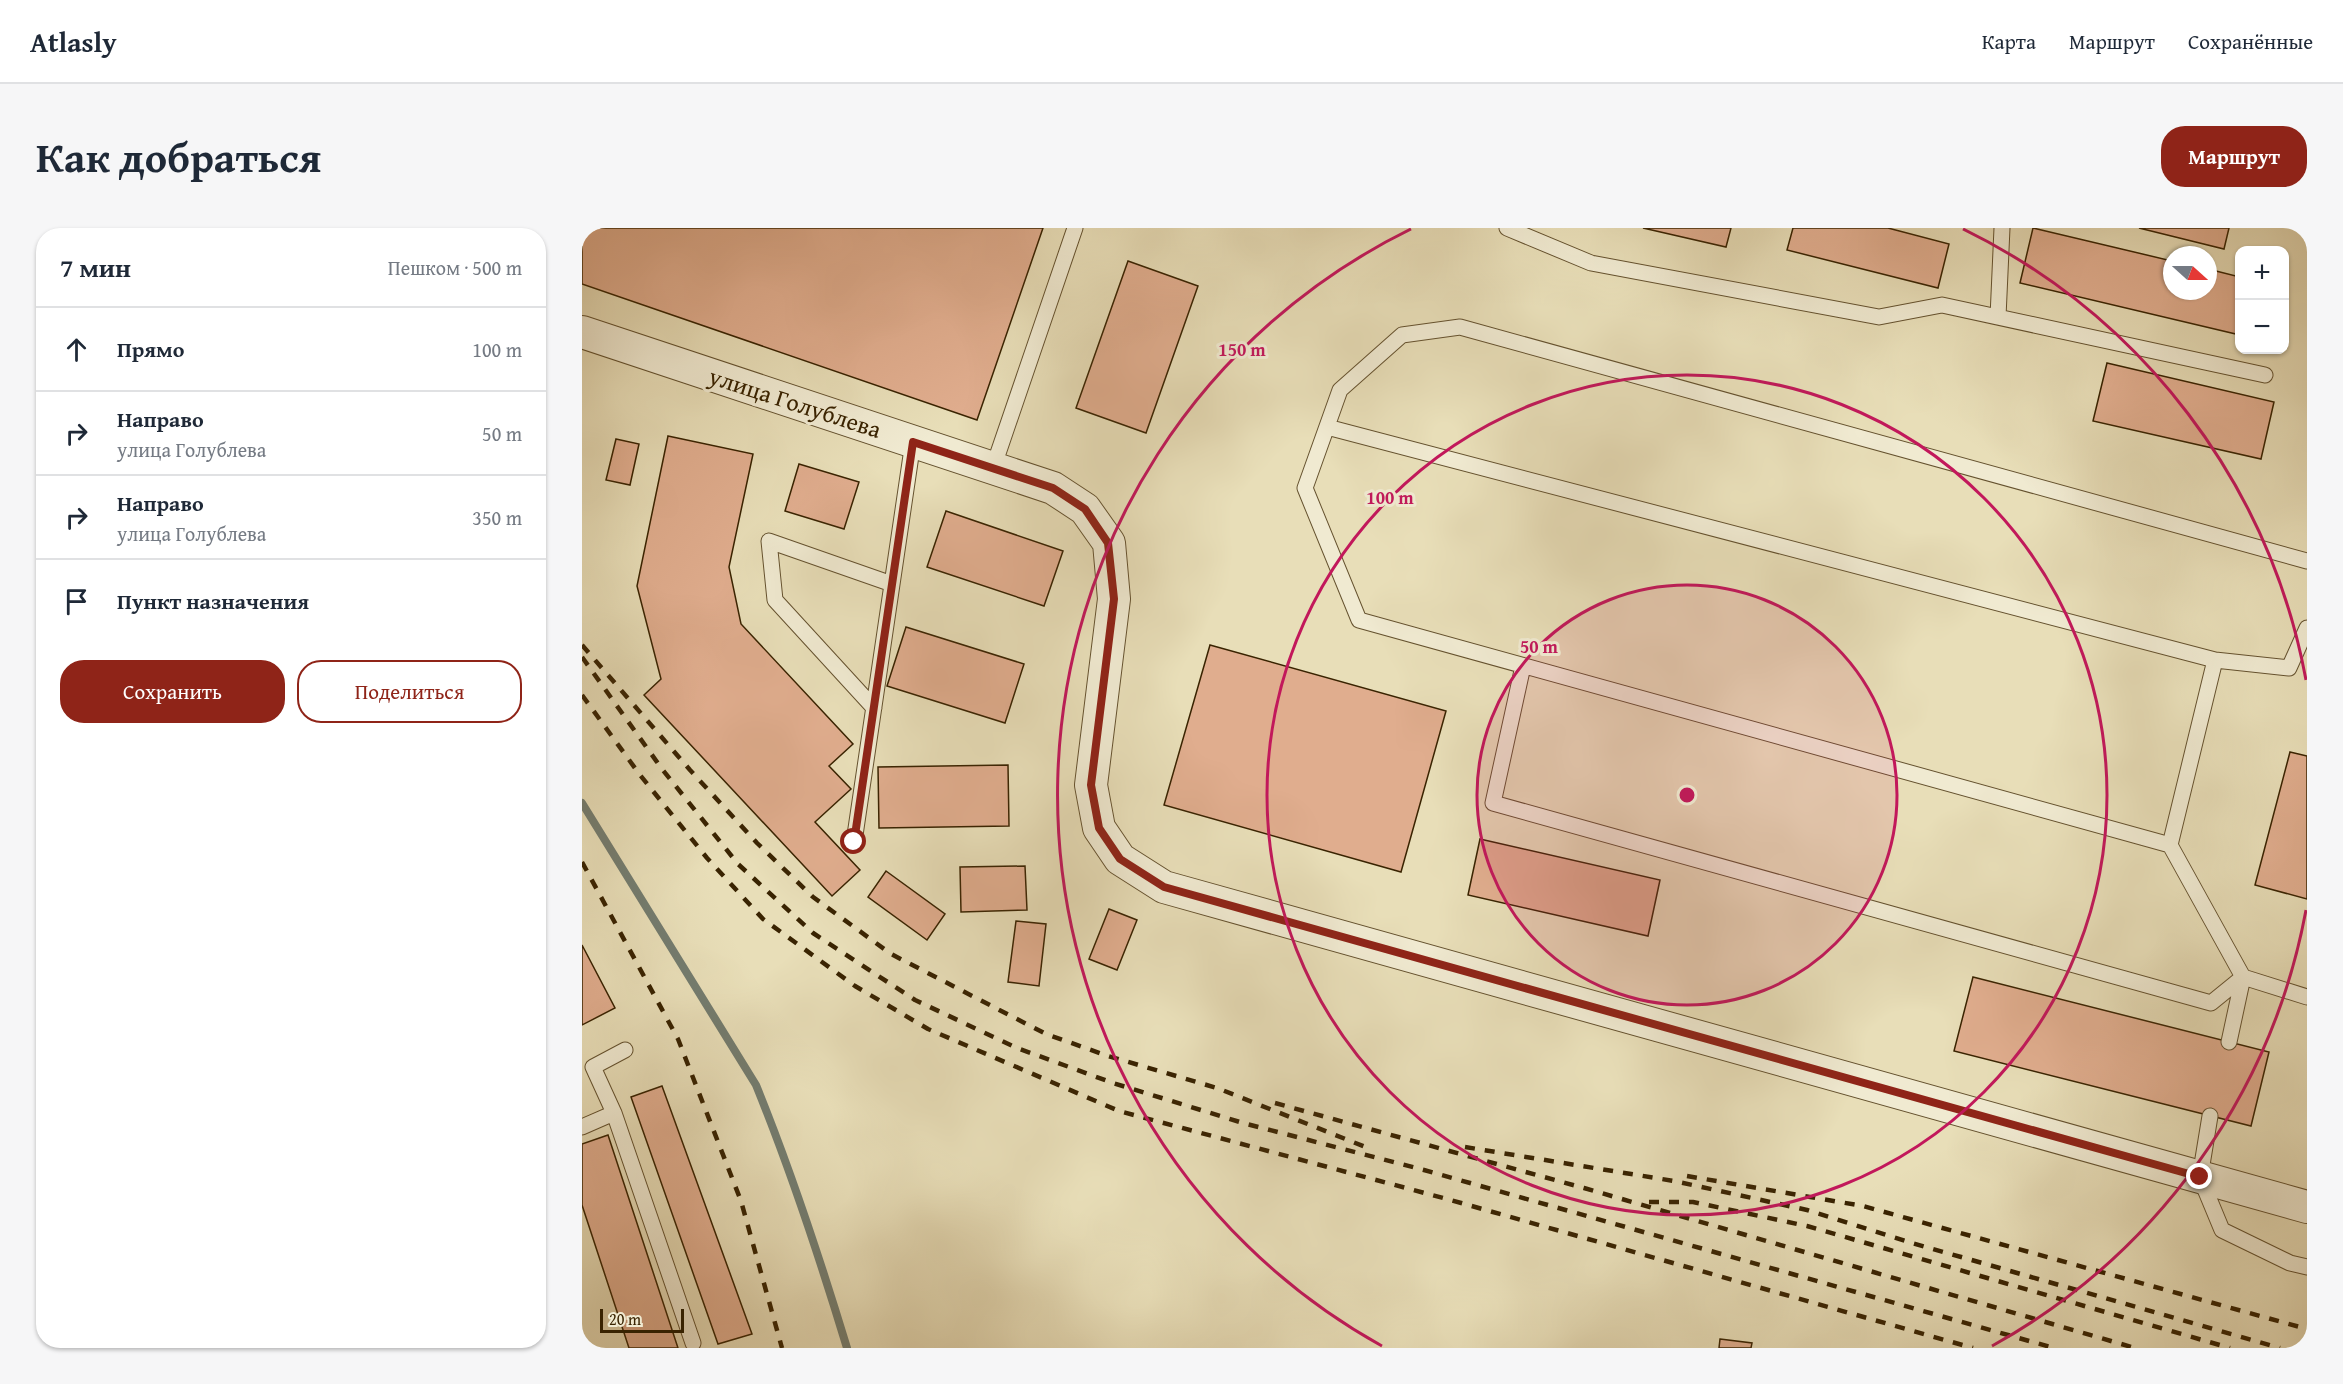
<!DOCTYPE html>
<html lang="ru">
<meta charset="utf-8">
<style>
:root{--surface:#fff;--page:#f6f6f7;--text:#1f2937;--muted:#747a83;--line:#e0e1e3;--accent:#8f2418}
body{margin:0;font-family:"Gentium Book Plus",serif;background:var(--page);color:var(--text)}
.controls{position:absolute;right:18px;top:18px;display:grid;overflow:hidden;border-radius:12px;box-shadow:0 2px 4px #0004}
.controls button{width:54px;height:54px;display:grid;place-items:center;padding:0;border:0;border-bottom:2px solid var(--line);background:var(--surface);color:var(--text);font:30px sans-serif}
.compass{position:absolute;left:1581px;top:18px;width:54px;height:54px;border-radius:50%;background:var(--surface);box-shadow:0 2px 4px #0004;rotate:111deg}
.scale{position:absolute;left:18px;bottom:15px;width:84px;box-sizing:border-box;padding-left:6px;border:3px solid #392301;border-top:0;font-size:16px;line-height:21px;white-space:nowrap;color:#392301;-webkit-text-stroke:4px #f0ead1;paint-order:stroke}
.stop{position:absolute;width:18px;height:18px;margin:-14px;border:4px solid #8f2418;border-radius:50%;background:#fff}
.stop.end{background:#8f2418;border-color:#fff;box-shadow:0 2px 6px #0008}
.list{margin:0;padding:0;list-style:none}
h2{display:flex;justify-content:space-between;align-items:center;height:78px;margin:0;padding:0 24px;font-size:26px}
h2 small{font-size:20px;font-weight:400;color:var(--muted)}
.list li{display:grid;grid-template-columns:39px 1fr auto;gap:18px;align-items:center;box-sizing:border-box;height:84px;padding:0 24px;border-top:2px solid var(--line)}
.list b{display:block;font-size:22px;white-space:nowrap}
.list p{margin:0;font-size:20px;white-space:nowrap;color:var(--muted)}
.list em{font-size:20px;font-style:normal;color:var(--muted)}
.actions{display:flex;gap:12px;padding:18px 24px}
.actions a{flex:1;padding:14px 0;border:2px solid var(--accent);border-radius:24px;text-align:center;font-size:21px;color:var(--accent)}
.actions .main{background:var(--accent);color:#fff}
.icon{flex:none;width:33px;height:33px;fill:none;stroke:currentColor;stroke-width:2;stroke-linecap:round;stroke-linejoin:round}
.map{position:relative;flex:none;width:1725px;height:1120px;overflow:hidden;border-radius:24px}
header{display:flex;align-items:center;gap:36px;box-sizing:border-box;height:84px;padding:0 30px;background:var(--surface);border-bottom:2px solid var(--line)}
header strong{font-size:28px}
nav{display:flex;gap:33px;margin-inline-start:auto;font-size:21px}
.intro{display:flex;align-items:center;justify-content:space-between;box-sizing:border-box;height:144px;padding:0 36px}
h1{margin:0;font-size:42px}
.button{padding:15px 27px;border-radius:24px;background:var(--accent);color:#fff;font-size:21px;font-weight:700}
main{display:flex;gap:36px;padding:0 36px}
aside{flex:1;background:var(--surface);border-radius:24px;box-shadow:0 2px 4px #0004}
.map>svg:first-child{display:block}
</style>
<header>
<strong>Atlasly</strong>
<nav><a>Карта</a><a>Маршрут</a><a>Сохранённые</a></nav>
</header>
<div class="intro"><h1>Как добраться</h1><a class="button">Маршрут</a></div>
<main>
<aside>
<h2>7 мин<small>Пешком · 500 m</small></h2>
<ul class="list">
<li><svg class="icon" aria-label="ahead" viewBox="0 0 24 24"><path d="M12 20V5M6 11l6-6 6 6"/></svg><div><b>Прямо</b></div><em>100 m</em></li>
<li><svg class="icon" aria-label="right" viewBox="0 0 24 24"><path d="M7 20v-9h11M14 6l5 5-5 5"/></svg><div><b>Направо</b><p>улица Голублева</p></div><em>50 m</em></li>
<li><svg class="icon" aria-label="right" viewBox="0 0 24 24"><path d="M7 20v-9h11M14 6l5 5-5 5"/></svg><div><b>Направо</b><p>улица Голублева</p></div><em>350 m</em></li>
<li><svg class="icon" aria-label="arrive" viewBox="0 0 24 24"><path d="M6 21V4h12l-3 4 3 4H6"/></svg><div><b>Пункт назначения</b></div></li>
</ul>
<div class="actions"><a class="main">Сохранить</a><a>Поделиться</a></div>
</aside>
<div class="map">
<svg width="1725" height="1120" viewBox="0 0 1725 1120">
<rect width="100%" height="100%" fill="#e8deb8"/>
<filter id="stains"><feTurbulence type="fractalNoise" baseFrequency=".00333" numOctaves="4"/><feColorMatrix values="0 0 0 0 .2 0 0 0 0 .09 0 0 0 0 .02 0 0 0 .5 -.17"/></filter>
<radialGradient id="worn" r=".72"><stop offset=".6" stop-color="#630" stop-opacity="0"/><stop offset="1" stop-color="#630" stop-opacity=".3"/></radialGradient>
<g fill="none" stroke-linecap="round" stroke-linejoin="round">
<path stroke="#747d70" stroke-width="8" d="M0,575L174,857C209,943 238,1031 265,1120"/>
</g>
<path fill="#e0ad8e" stroke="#392301" stroke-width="1.5" d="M0,0H461L395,192L0,56Z
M1061,0H1149L1144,19Z
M1211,0H1306L1367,16L1356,60L1205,22Z
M1451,0L1590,33V63H1626V41L1658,49V107L1438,55Z
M1557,0H1647L1642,21Z
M546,33L616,58L564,205L494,180Z
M1525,135L1692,174L1679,231L1511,193Z
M86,208L171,226L147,339L159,396L271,516L247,538L269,561L233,594L278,642L250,668L62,467L79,451L55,358Z
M34,211L57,216L48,257L24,252Z
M217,236L277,254L262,301L203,283Z
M364,283L481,323L462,378L345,339Z
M324,399L442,436L423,495L305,458Z
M628,417L864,483L819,644L582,577Z
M1708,524L1725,528V671L1673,657Z
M426,537L427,598L297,600L296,539Z
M898,611L1078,652L1066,708L886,667Z
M443,638L445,682L379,684L378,639Z
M304,643L363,686L345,712L286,669Z
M527,681L555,692L535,742L507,731Z
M434,693L464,696L457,758L426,754Z
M0,717L33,780L0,797Z
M1391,749L1687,824L1669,898L1372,823Z
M80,858L170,1106L136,1116L49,869Z
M26,907L96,1120H47L0,977V916Z
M1138,1111L1170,1115L1169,1120H1137Z"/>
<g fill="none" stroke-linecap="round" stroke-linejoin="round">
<g stroke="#65522f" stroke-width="17">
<path id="lane" d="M925,0L1009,35L1297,89L1360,77L1683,147
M1416,89L1420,0
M745,199L1633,432L1588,617L1661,749L1725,769
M411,240L493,0
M1633,432L1707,440L1725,400
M941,438L911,575L1629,775L1661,749
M292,480L193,372L187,313L310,356
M272,614L331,214
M1588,617L777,392L723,260L758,162L820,107L878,99L1725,333
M1647,814L1661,749
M32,885L11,839L43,822
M1628,888L1618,949L1640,1002L1708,1035L1725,1039
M0,899L32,885L111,1115"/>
</g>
<g stroke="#65522f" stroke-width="34">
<path id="street" d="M0,104L471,260L503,281L527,315L532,371L509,557L517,600L538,631L582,659L1725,979"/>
</g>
<use href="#lane" stroke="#f0ead1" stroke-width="15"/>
<use href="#street" stroke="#f0ead1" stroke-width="32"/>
<path stroke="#392301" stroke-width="4.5" stroke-dasharray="10 10" stroke-linecap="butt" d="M0,417L108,542L175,615L231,669L309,726L464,806L526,828L635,860L786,920
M0,429L80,541L156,636L231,705L333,772L435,820L531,855L661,895L842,942L1472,1120
M0,467L58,547L125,630L181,691L273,758L346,801L537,883L865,971L1391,1120
M0,634L96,811L159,973L200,1120
M693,875L1002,960L1553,1120
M883,919L1092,953L1225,982L1330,1015L1698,1120
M1105,948L1281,978L1725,1101
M1067,974H1111L1225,998L1648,1120"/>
</g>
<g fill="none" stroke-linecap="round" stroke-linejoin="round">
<path stroke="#8f2418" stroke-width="8" d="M272,614L331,214L471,260L503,281L526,315L532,371L509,557L517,600L538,631L582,659L1618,949"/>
</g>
<circle cx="1105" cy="567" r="210" fill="#c2185b" fill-opacity=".12"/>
<g fill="none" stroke="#c2185b" stroke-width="3">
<circle cx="1105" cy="567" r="210"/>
<circle cx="1105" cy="567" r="420"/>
<path d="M1724 682A630 630 0 0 1 1410 1118M800 1118A630 630 0 0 1 829 1M1381 1A630 630 0 0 1 1724 452"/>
</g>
<g text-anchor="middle" stroke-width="6" stroke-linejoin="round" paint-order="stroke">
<g font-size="24" fill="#392301" stroke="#f0ead1">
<text transform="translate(213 175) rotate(18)" y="8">улица Голублева</text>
</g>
</g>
<circle cx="1105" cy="567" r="9" fill="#c2185b" stroke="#f0ead1" stroke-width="3"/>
<g font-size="18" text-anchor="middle" font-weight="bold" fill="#c2185b" stroke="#f0ead1" stroke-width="6" stroke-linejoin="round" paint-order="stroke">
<text x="660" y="128">150 m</text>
<text x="808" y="276">100 m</text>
<text x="957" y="425">50 m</text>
</g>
<rect width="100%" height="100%" filter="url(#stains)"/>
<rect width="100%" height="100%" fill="url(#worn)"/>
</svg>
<div class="controls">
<button>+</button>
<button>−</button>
</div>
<svg class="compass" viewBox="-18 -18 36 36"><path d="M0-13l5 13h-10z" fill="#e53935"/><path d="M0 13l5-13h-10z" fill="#747a83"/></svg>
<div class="scale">20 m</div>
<div class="stop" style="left:272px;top:614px"></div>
<div class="stop end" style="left:1618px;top:949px"></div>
</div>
</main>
